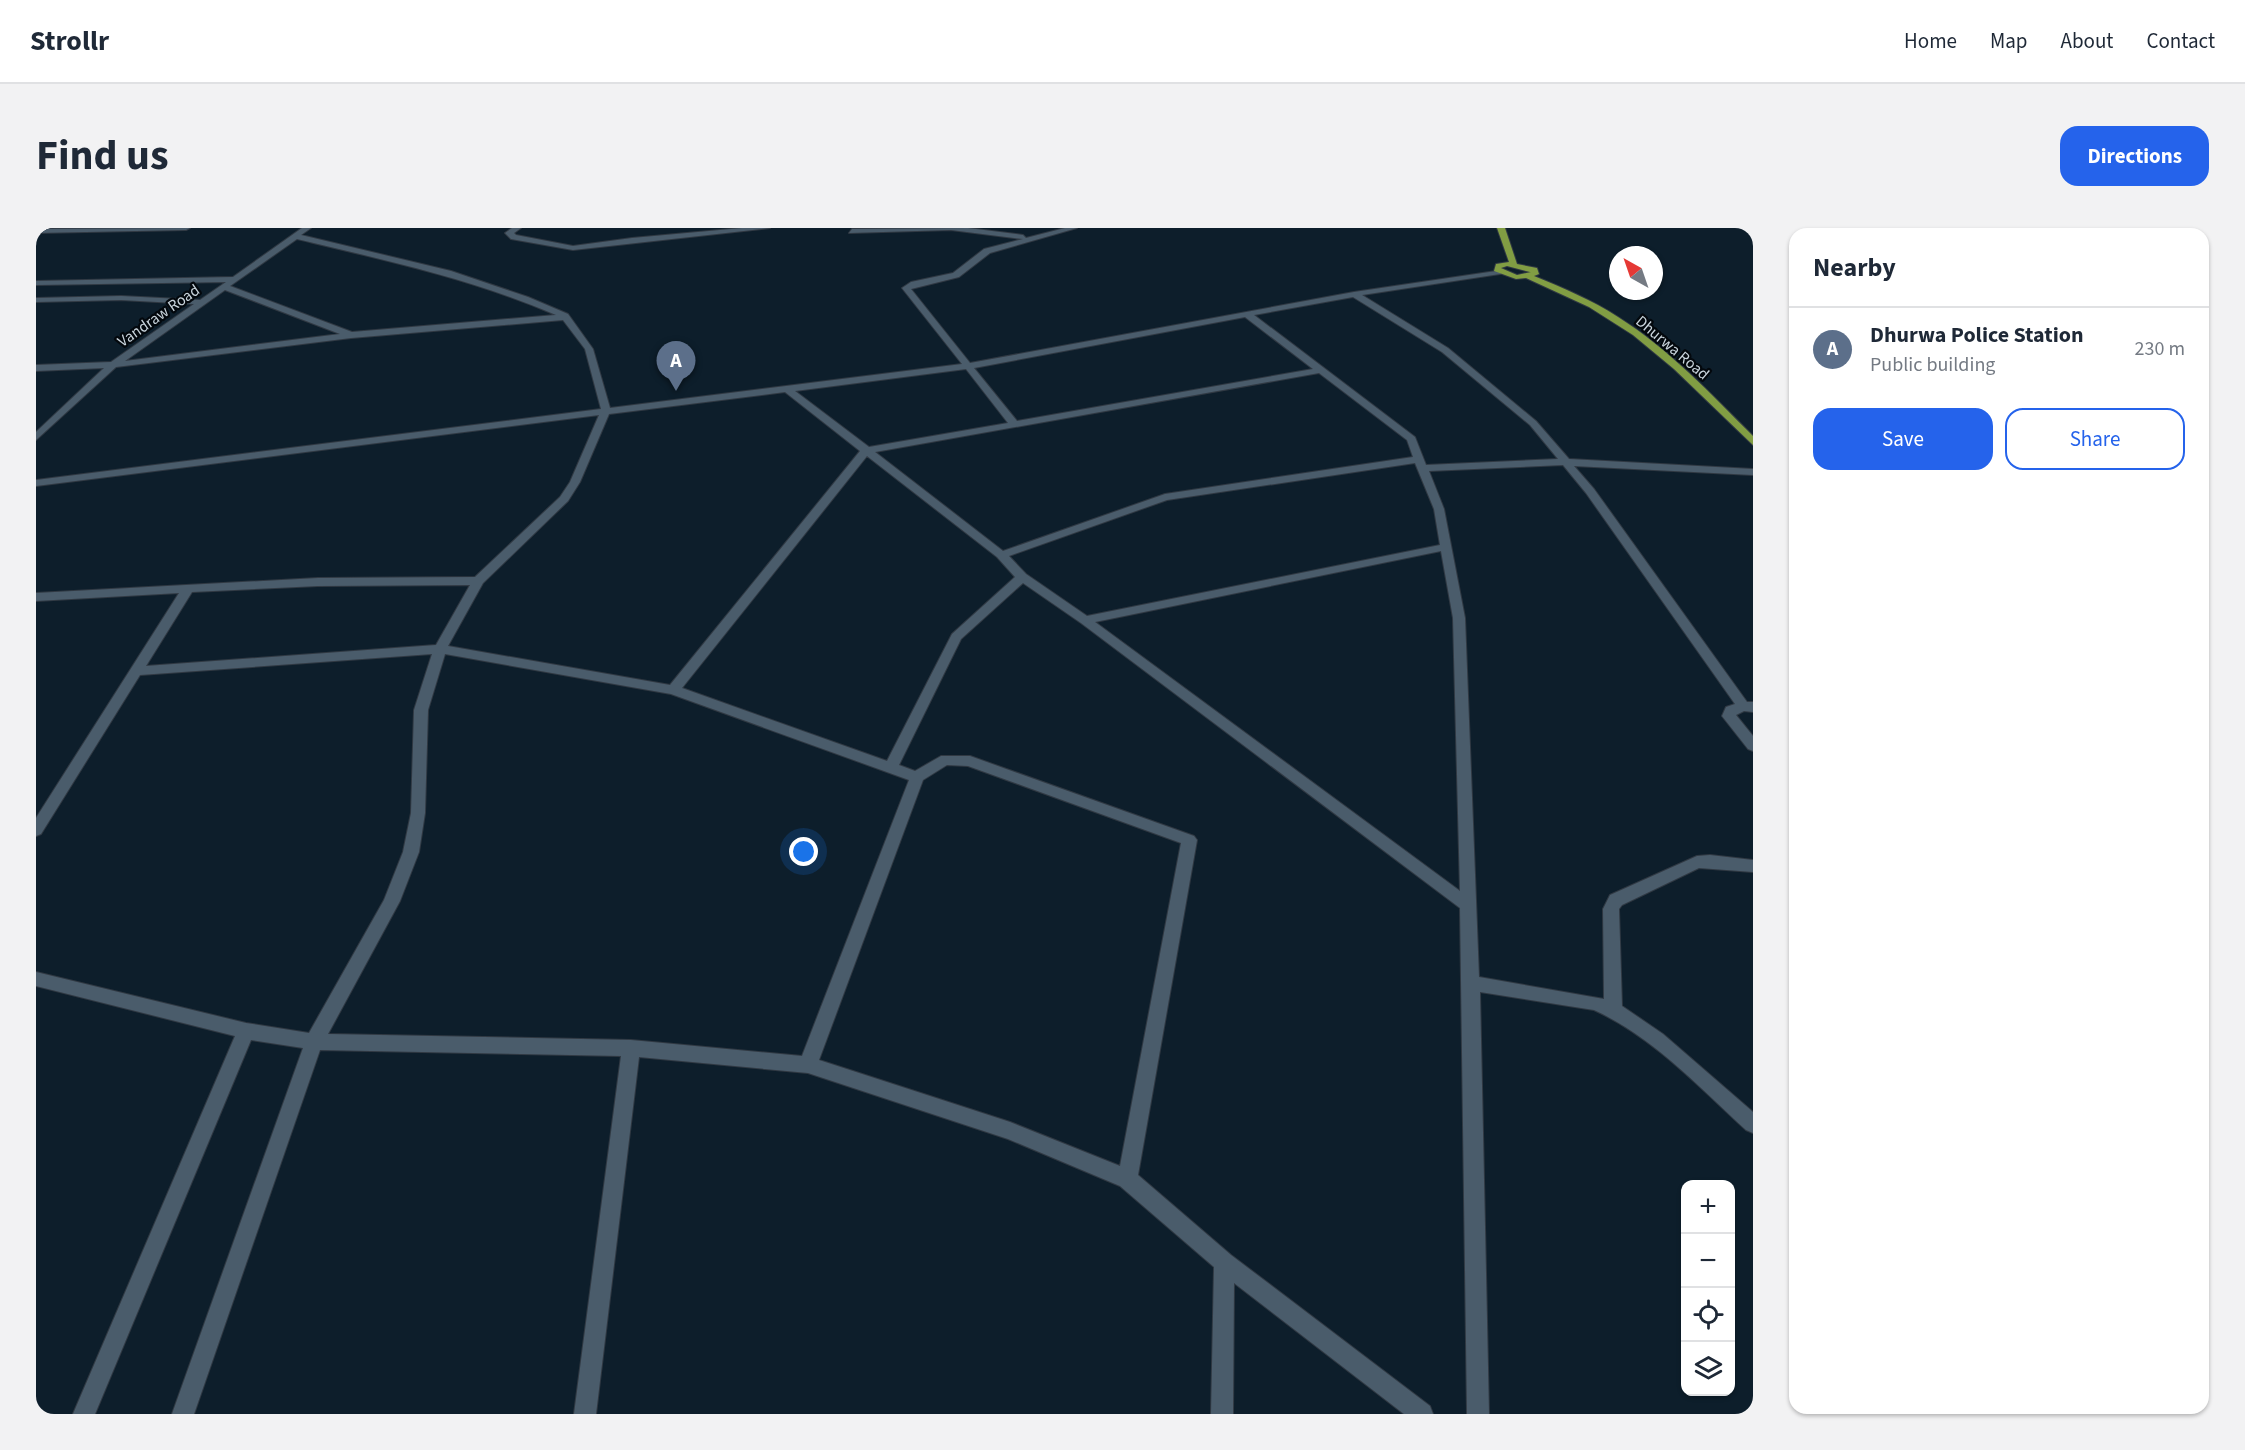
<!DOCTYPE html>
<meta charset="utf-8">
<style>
:root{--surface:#fff;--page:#f2f2f3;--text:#1f2937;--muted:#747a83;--line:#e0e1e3;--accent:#2563eb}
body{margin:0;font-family:"Source Sans 3",sans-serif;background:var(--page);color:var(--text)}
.controls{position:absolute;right:18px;bottom:18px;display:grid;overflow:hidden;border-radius:12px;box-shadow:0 2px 4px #0004}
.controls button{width:54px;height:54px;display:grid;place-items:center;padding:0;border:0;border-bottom:2px solid var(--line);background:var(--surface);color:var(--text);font:30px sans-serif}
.compass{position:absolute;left:1573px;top:18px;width:54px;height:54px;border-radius:50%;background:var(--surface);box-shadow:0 2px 4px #0004;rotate:320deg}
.you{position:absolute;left:768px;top:624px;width:21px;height:21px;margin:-15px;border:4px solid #fff;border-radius:50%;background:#1a73e8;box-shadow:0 0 0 9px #1a73e833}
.badge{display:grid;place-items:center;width:39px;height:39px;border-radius:50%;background:var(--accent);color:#fff;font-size:20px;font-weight:700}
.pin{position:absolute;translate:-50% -50px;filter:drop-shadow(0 2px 3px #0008)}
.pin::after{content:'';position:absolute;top:32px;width:21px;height:18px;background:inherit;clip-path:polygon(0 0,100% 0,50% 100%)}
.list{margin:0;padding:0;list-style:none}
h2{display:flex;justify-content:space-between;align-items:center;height:78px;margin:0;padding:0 24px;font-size:26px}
h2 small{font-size:20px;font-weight:400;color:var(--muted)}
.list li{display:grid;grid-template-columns:39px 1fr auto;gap:18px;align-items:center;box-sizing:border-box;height:84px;padding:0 24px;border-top:2px solid var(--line)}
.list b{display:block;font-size:22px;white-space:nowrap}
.list p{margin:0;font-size:20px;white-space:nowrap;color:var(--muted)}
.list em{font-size:20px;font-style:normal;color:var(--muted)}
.actions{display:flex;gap:12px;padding:18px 24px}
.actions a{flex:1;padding:14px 0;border:2px solid var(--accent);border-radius:18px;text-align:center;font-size:21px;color:var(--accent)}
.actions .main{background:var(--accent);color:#fff}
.icon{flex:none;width:33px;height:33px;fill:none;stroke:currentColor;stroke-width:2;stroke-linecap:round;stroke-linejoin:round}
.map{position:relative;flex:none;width:1717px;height:1186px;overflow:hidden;border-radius:18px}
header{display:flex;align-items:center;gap:36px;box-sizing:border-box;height:84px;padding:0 30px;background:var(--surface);border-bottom:2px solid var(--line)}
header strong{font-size:28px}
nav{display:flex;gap:33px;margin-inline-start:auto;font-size:21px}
.intro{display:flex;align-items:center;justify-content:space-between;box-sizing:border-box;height:144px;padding:0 36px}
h1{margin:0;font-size:42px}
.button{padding:15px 27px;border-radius:18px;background:var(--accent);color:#fff;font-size:21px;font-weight:700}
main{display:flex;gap:36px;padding:0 36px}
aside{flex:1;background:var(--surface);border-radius:18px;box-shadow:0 2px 4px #0004}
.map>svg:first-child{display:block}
</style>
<header>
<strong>Strollr</strong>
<nav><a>Home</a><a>Map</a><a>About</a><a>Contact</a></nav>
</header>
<div class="intro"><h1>Find us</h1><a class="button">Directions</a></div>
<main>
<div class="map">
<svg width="1717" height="1186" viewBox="0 0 1717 1186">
<rect width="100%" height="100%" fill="#0d1e2b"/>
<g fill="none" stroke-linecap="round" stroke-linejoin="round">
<g stroke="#303943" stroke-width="2">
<path id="minor" d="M154,0L150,2L0,5V1Z
M266,0H275L265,7L415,43L492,69L532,86L557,121L574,180L926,136L866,60L875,54L917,45L948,21L987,11L915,2L813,5L816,1L932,0L987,7L990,10L1029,0H1041L954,25L923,49L875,61L934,135L1318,64L1467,42L1468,44L1464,46L1326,67L1412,120L1500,193L1533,231L1717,241V247L1538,238L1558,261L1711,474H1717V484L1708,483L1700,487L1717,508V523L1712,521L1686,488L1690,479L1699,476L1550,265L1527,237L1393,243L1408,281L1429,390L1443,749L1568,771L1567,681L1574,667L1661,628L1674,627L1717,632V644L1663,640L1586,677L1583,681L1586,778L1627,806L1717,884V905L1710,902C1663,859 1617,809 1558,782L1444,764L1453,1186H1431L1424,680L1045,395L987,355L925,411L863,537L879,543L905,528H934L1158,608L1161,612L1102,947L1195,1027L1394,1178L1397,1186H1368L1198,1055L1197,1186H1175L1178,1039L1084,958L972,911L772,845L603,829L560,1186H538L585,828L284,822L158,1186H136L267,820L215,812L59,1186H37L199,808L0,758V744L210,795L273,805L348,672L367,624L375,585L378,482L396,426L104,447L5,606L0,608V590L143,365L0,373V365L282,350L439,349L524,269L534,254L563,187L0,258V252L565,181L549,121L527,92L315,110L80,139L0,212V204L68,140L0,143V137L75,134L158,76L85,72L0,74V70L85,68L164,72L190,54L0,57V53L197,49ZM261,11C349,32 436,51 520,87L316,104L194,58ZM189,62L304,106L89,133ZM1317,69L1406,124L1494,197L1522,231L1390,237L1379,209L1218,87ZM1209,89L1277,141L981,193L938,140ZM930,141L972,195L833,219L759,163ZM1283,145L1371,212L1377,229L1129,266L967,323L839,224ZM749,164L824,223L634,457L412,418L447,355L532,273L544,254L573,186ZM831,228L961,329L979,349L916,406L851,533L646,460ZM1379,235L1398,281L1404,317L1051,388L990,346L973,328L1131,272ZM1405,323L1417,390L1424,663L1059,394ZM434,357L400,417L110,438L156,364L282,358ZM409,426L635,466L873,552L766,828L595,812L292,806L364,673L383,624L389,585L392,482ZM911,537L932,538L1145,615L1084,938L974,894L783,832L887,552Z
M476,0H485L478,5L480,7L537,18L596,10L706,0H734L537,22L475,11L469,5Z"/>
</g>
<g stroke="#303943" stroke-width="2">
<path id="major" d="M1461,0H1469L1481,36L1501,40L1503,46L1498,48C1527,60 1556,72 1582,89C1633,121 1675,166 1717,208V217L1638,141L1597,107L1553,79L1490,50L1480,51L1458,43L1460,36L1473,34ZM1471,38L1494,44H1495L1481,47L1465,40Z"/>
</g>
<use href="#minor" fill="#4a5c6b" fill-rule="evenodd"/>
<use href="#major" fill="#819d43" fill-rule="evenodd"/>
</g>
<g text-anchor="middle" stroke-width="4.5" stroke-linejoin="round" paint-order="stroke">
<g font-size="16" fill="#c9d4dc" stroke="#03080d">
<text transform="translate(122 87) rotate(-35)" y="6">Vandraw Road</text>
<text transform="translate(1637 119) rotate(40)" y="6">Dhurwa Road</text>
</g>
</g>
</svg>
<div class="controls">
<button>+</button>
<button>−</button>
<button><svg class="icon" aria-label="locate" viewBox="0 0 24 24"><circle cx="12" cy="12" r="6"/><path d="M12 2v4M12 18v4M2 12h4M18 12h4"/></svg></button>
<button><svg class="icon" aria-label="layers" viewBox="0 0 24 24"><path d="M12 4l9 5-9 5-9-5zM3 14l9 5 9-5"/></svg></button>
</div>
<svg class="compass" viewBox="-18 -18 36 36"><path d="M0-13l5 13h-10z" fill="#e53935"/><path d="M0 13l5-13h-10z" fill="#747a83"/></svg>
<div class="you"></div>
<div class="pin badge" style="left:640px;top:163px;background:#5c6f8a">A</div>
</div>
<aside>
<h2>Nearby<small></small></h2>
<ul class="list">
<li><span class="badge" style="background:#5c6f8a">A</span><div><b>Dhurwa Police Station</b><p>Public building</p></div><em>230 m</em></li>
</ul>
<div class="actions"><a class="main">Save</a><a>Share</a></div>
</aside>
</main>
